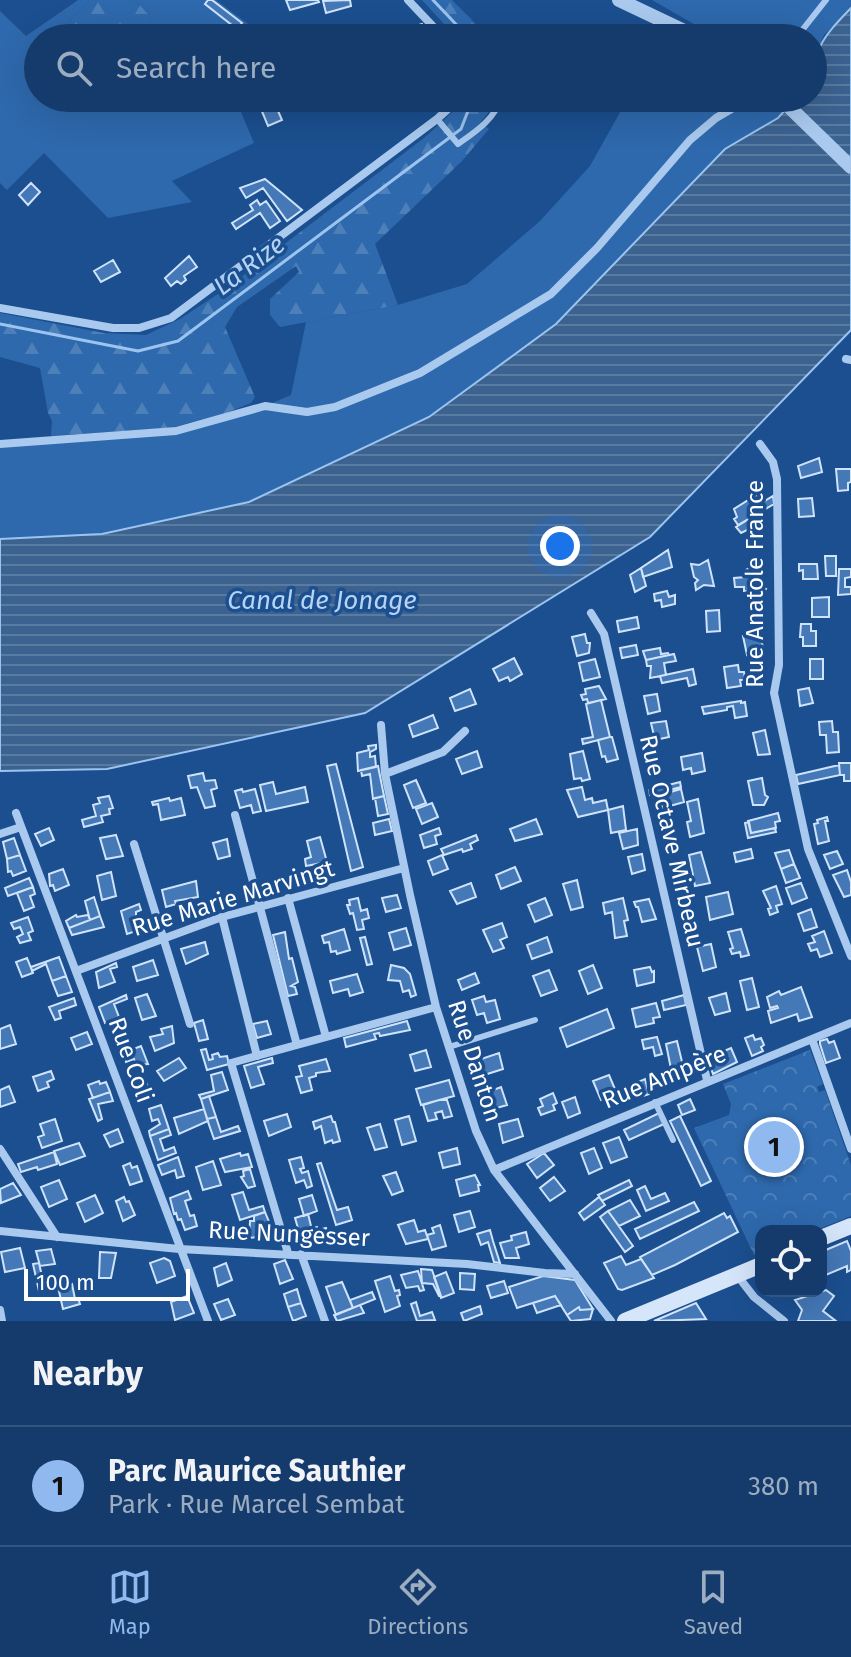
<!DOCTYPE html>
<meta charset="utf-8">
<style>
:root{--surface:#143b6b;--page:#1d4271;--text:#f1f3f6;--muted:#9dadc1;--line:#33557e;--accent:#90b9f0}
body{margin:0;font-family:"Fira Sans",sans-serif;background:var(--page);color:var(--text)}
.controls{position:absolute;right:24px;bottom:24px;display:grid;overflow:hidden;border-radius:16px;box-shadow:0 8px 32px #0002}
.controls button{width:72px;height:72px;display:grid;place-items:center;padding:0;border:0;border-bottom:2px solid var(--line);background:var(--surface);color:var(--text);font:40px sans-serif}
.scale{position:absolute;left:24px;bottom:20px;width:166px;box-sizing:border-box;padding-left:8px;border:4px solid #fff;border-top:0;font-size:22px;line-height:28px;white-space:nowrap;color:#fff;-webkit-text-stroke:6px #1b4f8f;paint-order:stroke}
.you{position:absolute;left:560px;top:546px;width:28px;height:28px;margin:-20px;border:6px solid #fff;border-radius:50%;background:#1a73e8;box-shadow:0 0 0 12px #1a73e833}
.badge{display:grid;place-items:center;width:52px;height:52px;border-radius:50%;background:var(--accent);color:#111;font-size:26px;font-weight:700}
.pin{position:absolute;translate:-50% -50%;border:4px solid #fff;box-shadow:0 2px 8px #0006}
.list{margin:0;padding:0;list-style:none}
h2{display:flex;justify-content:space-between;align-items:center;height:104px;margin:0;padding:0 32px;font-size:34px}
h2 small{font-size:26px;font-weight:400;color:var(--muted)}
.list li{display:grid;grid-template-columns:52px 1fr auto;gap:24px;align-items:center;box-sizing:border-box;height:120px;padding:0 32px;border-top:2px solid var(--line)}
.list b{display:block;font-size:30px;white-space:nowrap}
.list p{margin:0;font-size:26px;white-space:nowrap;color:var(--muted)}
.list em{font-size:26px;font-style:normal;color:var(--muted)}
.icon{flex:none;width:44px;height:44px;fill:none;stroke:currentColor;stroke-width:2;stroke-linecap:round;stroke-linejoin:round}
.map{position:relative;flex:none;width:851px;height:1321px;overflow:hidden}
.search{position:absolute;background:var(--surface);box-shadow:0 8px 32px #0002;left:24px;right:24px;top:24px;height:88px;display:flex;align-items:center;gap:20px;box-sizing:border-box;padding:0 28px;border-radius:44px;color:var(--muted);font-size:30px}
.sheet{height:224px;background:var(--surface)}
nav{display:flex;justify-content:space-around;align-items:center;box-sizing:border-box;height:112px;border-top:2px solid var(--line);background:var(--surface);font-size:22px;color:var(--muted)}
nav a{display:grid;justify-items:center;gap:4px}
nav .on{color:var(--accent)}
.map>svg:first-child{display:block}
</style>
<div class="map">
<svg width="851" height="1321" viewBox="0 0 851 1321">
<defs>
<pattern id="forest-firs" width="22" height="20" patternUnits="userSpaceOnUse" patternTransform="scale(2)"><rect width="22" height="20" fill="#2e69ad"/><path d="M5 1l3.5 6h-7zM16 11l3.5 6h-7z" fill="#4d80b9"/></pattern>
<pattern id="park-crowns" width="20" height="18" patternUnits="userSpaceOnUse" patternTransform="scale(2)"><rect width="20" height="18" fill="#2e69ad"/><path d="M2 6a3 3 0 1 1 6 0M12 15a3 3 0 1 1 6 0" fill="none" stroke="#4d80b9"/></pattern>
<pattern id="water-rules" width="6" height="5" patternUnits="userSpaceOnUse" patternTransform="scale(2)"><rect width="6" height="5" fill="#3c6290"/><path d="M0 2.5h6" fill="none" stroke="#597aa1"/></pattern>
</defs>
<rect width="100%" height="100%" fill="#1b4f8f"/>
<path fill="#2e69ad" d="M78,0H90L68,22L85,38H38V98H263L240,110L254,143L172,181L192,202L108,218L44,153L7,190L0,183V11L26,36Z
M135,0H216L267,38H143L155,29L148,14Z
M652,0H851V8L824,35L813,62V38H714L713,35Z
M628,98H796L778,118L725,149L556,324L429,417L249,502L102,534L0,539V444L176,431L265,406L291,395L306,322L398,305L467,284L540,221L590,166Z"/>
<path fill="url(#forest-firs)" d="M90,0H135L148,14L155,29L143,38H85L71,31L68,22Z
M422,0H452L475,23L480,38H457Z
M464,98H496L494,105L481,122L489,129L462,161L375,244L398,305L280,327L270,315V299L299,272L296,266L237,307L225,327L255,397L251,403L226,413L170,428L51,436L52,421L48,413L40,368L0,357V313L104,333L146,335L180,319L224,290L424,138L459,106Z"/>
<path fill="url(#park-crowns)" d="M810,1050L823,1084L817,1087L819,1092L825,1090L851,1165V1216L814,1231H761V1252L754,1255L694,1128L729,1115L731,1104L723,1084Z"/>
<path fill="url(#water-rules)" stroke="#9cc4f0" stroke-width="2" d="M851,8V330L650,537L365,713L107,769L0,771V539L102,534L249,502L429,417L556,324L725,149L778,118L796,98H813C813,50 818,42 851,8Z"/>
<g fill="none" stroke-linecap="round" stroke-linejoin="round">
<path stroke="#9cc4f0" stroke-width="3" d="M433,0L469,38
M0,324L138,351L178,341L461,129L473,98"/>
</g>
<path fill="#4478b7" stroke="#cfe3fa" stroke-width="2" d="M208,0H212L242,23L237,29L205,4Z
M286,0H318L319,2L290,10Z
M350,0L351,6L326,13L323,1Z
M422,24L427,36L409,38L406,29Z
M275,104L282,120L268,126L261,109Z
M265,179L282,193L302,210L287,221L263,188L246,198L240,188Z
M31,183L40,192L28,205L19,195Z
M257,200L260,205L266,201L280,221L270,228L260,213L236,229L232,223L253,210L250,205Z
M189,256L197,267L184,276L186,280L181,284L177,281L171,286L165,278Z
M113,260L120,272L101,282L94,271Z
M819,458L822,472L801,478L798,466Z
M836,469H851V482L848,483V490L838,491Z
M758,494L763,502L773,496L774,504L738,525L734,519L737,517L734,509Z
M812,498L814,516L799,517L798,499Z
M757,514L765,526L752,534L749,529L741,533L736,527Z
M668,550L672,567L643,577L641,568Z
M825,556H836V576H826Z
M708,560L714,586L704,585L696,590L695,583L698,580L694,577L691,564L699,565Z
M799,564H817L818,579H803V570L799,571Z
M752,566H756L758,586L760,584L766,589L760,597L754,592L744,591V587H735L734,578L746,577V570Z
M641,568L646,586L635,592L630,575Z
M839,569H851V577L845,578V587H851V594L838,595Z
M667,591L669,597L675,595V604L662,607L661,600L655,601L654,594Z
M829,597V617H812V598Z
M719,610L720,631L707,632L706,611Z
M637,617L639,628L619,632L617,621Z
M801,624H811V631H816V646H803V637H800Z
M585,634L587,643H590L589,653L577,656L572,637Z
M759,634L764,650L753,657V654L747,655L743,636Z
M636,645L638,655L622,658L620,648Z
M660,648L661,654L668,653L669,655L646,660L643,651Z
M674,654L676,661L664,663L666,675L650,678L651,666H647L646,660Z
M514,658L522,674L510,681L508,677L499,681L493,669Z
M595,659L600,677L583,681L579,663Z
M810,659H823V679H810Z
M738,665L739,672H744L745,680H740L741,686L727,688L724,667Z
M693,669L696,684L689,686L687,678L662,683L660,676Z
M599,686L606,699L588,703L587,699L583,700L581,695L586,694L585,689Z
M809,688L813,703L800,706L798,690Z
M470,689L476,704L455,711L450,698Z
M657,694L660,711L648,714L644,696Z
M601,700L610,737L583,744L582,739L593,737L586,704Z
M741,701V703L745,702L747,716L735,718L733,706L727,707V710L704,714L702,707Z
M433,715L438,728L413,737L409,725Z
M666,721L669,737L655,740L651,723Z
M832,721L833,732H838L839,752L827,753L826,735H820L819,722Z
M765,730L770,754L758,755L753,733Z
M610,737H612L618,759L607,762L605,756L602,757L598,740Z
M376,745V749L370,752V757L375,756L376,767L358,771L357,753L369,750L368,746Z
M477,751L482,767L462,774L456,759Z
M583,751L590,779L582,781L581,778L574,779L570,754Z
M702,753L705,771L692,774L691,768L683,770L681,757Z
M839,763H851V781H844V775H840Z
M336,764L363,867L351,871L327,766Z
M839,765L840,775L798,784L796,775Z
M378,766L384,796L373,799L370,774L362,776L361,770Z
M203,773L205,781L215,780L217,788L211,790L215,806L205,808L197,787L191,788L188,776Z
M762,778L765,795L768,797L764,805H753L748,781Z
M416,780L426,803L413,808L404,785Z
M273,782L276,794L305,787L308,802L266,811L260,785Z
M680,782L681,787L650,795L649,790Z
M582,787L585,800L592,798L593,803L606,800L608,810L578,817L567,790Z
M242,789L243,792L255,789L261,811L253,813L251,805L240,808L235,791Z
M681,789L684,802L663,808L660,795Z
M109,796L113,808L109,809L110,814L101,816L103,822L84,827L82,820L96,816L93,805L100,803L98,798Z
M384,796L388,814L378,816L375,798Z
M169,798L170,801L181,798L185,815L161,820L158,804L153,805L152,802Z
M698,799L704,833L690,837L687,822L691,821L687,802Z
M432,803L438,817L422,824L416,809Z
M623,806L626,830L611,833L608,810Z
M778,813L780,821L775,822L776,828L751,833L748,821Z
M827,817L828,821H825L829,841L818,844L814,824L818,823L817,820Z
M389,819L392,831L375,835L373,823Z
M536,819L542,834L515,841L510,829Z
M749,822L751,833L775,828L776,832L748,838L745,823Z
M49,828L54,840L41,846L35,834Z
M439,828L441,834L435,836L437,844L424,848L420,835Z
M637,829L638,845L623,849L619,833Z
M116,835L123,856L106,859L100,838Z
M476,835L478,840L470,844L472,849L463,852L462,849L444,855L441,849Z
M320,837L327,862L306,866L305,859L311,857L307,841Z
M14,838L20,855L7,859L3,842Z
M227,839L230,856L218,859L213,843Z
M751,849L753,858L736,862L734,853Z
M789,850L794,864L781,869L775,853Z
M837,851L843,864L830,869L824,855Z
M701,852L710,883L695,886L689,855Z
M642,854L645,870L632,874L628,857Z
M20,855L26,871L13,876L11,871L8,872L7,859Z
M442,855L448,869L433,875L428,861Z
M794,864L800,878L786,883L781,869Z
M515,867L521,881L501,889L496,875Z
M63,869L69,885L55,891L53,885L50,886L49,874Z
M847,870L851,882V895L844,897L833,875Z
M111,872L116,896L102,900L97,876Z
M29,878L33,887L8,896L5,888Z
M577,880L583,907L571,910L563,884Z
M196,881L198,897L175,901L176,904L166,907L162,890Z
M471,883L476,897L457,904L450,891Z
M801,883L807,898L792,904L786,888Z
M776,886L782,904L776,906L778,912L770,915L768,909L771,908L763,891Z
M33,887L35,894L30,896L34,907L24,911L17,893Z
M728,892L733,914L710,920L706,897Z
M397,895L401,908L386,912L382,898Z
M94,897L100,916L90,920L85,901Z
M358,898L361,911L367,909L369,918L362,920L364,929L357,930L353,913L350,914L347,905H350L349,900Z
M545,898L552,915L535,922L528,905Z
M623,898L628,920L624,921L627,936L615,938L612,912L605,914L603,903Z
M649,899L656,919L642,922L638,907H636L634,902Z
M139,904L141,910L136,912V918L141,921L142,929L127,934L121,911Z
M811,909L817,927L804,931L798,914Z
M76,915L77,917L88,915L90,920L69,928L66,921Z
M100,916L104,927L72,935L69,928Z
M28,917L33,931L28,933L31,940L20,943L17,937L23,934L20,927L14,929L11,923Z
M502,923L507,937L500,940L504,948L493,952L483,930Z
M406,928L411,945L394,950L389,933Z
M344,929L350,950L337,954L336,951L331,952L329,942L324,943L322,936Z
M741,929L749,955L741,957L740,952L732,954L730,949L733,948L728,932Z
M824,931L832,953L820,957L817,949L811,951L808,944L815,942L812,936Z
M285,932L289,959L292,958L298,982L291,986L295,987L297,994L288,996L273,935Z
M365,937L372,964L367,965L360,938Z
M547,937L552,952L532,959L527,945Z
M205,942L208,954L186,964L181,949Z
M711,944L716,967L703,971L697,947Z
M59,957L66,976L52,981L46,964L32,971L31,967Z
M27,958L33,973L22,977L16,962Z
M153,960L158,975L137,981L133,967Z
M116,963L117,967L110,969L115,982L99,988L96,972Z
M391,965L404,968L410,974L416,995L411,997L409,990L403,992L400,981L388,980Z
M593,965L602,988L588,994L579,971Z
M650,967L652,972L654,971V982L637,986L634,970Z
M549,970L557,990L541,996L533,976Z
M475,973L479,983L462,990L458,980Z
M357,974L363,992L350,996L348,989L333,993L330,981Z
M66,976L72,992L58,996L52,981Z
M752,978L759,1007L747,1010L740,981Z
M801,987L812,1017L799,1021L797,1014L771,1023L768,1011L778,1008L777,1006L770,1008L767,997L779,991L781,995Z
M726,993L730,1011L715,1015L709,998Z
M147,994L156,1016L142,1020L135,998Z
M126,995L127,999L114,1004L119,1017L105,1023L99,1007Z
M684,995L686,1005L664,1010L662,1001Z
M484,996L486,1002L495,1000L500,1019L487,1023L484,1013L477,1015L472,1000Z
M74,998L76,1005L59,1011L61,1018L55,1020L49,1007Z
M656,1003L660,1017L653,1018L654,1023L636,1027L632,1009Z
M607,1009L614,1028L567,1047L560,1028Z
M203,1020L208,1039L199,1041L194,1023Z
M267,1021L271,1034L257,1038L253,1024Z
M407,1021L410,1030L380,1036L379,1033L374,1034L376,1039L346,1047L344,1038Z
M10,1025L16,1044L0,1049V1029Z
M172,1026L174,1043L155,1051L150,1037L163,1034L161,1029Z
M87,1032L92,1044L76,1050L71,1038Z
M753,1035L755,1040L761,1038L764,1045L761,1047L763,1051L752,1056L745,1038Z
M657,1037L662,1054L655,1056L653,1047L644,1049L642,1040Z
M827,1039L829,1043L834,1041L840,1058L826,1063L820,1044V1041Z
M677,1041L683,1066L671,1069L666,1044Z
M141,1046L148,1064L136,1065L134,1059L126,1062L123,1053Z
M731,1048L737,1062L713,1074L710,1065L715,1063L712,1056Z
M206,1049L209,1060L213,1059L212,1055L218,1053L220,1057L227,1056L229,1064L207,1070L201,1050Z
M426,1050L431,1067L415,1071L410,1055Z
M499,1053L503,1069L481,1076L475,1061Z
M179,1058L186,1068L164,1081L157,1071Z
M272,1058L273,1063L258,1067L264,1084L251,1088L244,1066Z
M326,1059L330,1071L316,1073V1076L309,1078L312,1090L301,1093L296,1077L302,1076L299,1066Z
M51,1071L54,1079L47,1082L49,1087L38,1091L33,1077Z
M222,1072L228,1090L201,1099L199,1095L214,1091L211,1075Z
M143,1073L149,1090L137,1094L131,1077Z
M609,1075L617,1094L601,1100L593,1081Z
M645,1079L649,1094L637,1098L633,1084Z
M449,1080L454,1096L421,1105L416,1089Z
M99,1081L100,1084L106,1082L110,1092L93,1098L88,1085Z
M9,1086L15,1102L0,1107V1090Z
M501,1087L507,1105L493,1109L488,1092Z
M110,1092L113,1101L98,1104L102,1119L98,1121L89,1099Z
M553,1093L557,1103L553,1105L555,1110L541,1115L538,1108L543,1106L540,1099Z
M209,1096L216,1117L207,1119L201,1099Z
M575,1097L580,1113L568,1118L562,1102Z
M690,1099L695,1110L682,1115L678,1105Z
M439,1100H447L452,1116L444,1118L442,1111L435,1113L437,1119L428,1121L423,1105Z
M161,1105L169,1129L150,1136L149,1131L160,1124L158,1119L152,1121L149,1109Z
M204,1109L208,1121L179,1134L174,1118Z
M659,1113L664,1124L629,1140L624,1130Z
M287,1114L291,1127L269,1136L264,1121Z
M331,1116L333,1122H335L340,1141L333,1143L332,1140L325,1143L321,1126L315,1129L313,1122Z
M409,1116L416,1141L402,1145L395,1120Z
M680,1116L711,1181L701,1186L670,1121Z
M216,1117L221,1132L238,1126L240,1131L214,1139L207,1119Z
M55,1119L62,1141L42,1148L38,1137L44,1135L40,1124Z
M518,1119L523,1136L503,1143L499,1124Z
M380,1124L387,1147L375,1150L367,1128Z
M118,1129L123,1142L110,1147L104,1135Z
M169,1129L171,1135L160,1139L164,1151L174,1147L176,1153L158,1160L150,1136Z
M619,1137L627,1157L611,1163L603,1143Z
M79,1143L85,1156L60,1165L54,1151Z
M457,1148L460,1164L443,1168L439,1153Z
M594,1148L602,1168L589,1174L581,1153Z
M54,1152L57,1164L38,1170L37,1167L21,1172L18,1164Z
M240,1153L241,1156L248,1154L252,1167L225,1172L220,1159Z
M544,1153L554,1165L537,1178L527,1164Z
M178,1157L184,1176L177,1178L175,1170L162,1175L158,1165Z
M301,1157L304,1168L300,1169L302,1173L308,1171L312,1186L307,1188L304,1180L296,1183L289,1160Z
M213,1161L221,1185L203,1190L196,1167Z
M130,1163L132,1168L137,1166L142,1181L130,1185L123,1166Z
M321,1163L337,1210L348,1207L352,1220L336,1225L317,1164Z
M250,1169L255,1186L248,1188L241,1177L244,1176L243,1171Z
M396,1172L403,1191L392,1195L383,1176Z
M475,1175L480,1185H478L479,1191L460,1196L456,1180Z
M554,1177L565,1191L550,1201L540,1188Z
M59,1180L67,1199L49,1207L41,1187Z
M629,1180L632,1186L602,1201L598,1195Z
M13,1183L21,1195L1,1203L0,1189Z
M645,1186L651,1199L665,1193L669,1201L646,1211L637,1190Z
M188,1191L191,1199L185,1201L190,1216L194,1215L197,1226L185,1230L181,1219L178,1220L176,1213L174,1214L170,1198Z
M243,1192L249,1210L263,1206L265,1212L240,1220L232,1195Z
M95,1195L103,1213L85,1222L77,1203Z
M312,1195L317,1211L304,1216L299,1199Z
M124,1197L126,1202L129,1201L135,1215L123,1221L116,1201Z
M599,1197L605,1205L584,1220L579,1213Z
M630,1200L640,1216L619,1226L608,1211Z
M694,1202L699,1211L640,1239L635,1229Z
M470,1211L475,1227L459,1232L454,1215Z
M608,1211L633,1246L625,1252L600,1217Z
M265,1212L269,1222L268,1236L249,1238L250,1221H254V1216Z
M724,1213L727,1218L730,1216L738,1232L675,1265L652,1275L640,1257Z
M308,1214L315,1242L300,1245L296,1236L300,1235L295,1218Z
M414,1220L418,1232L425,1230L428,1239L406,1244L398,1225Z
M440,1225L446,1246L432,1250L427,1235L434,1233L432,1228Z
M317,1227L318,1230L326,1228L329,1237L315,1242L311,1229Z
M490,1230L493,1241L500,1263L494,1262L488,1242L481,1245L477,1234Z
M526,1232L529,1244L516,1248L519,1258H505L500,1243L512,1240L511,1236Z
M847,1241L851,1251V1270L847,1272V1266L821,1277V1252Z
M20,1248L25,1268L5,1272L1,1252Z
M51,1249L55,1264L40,1266L36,1251Z
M100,1252L116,1253L111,1278H99Z
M621,1256L626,1265L641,1259L654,1278L622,1290L618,1289L604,1263Z
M164,1258L170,1261L175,1276L157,1283L150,1263Z
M285,1260L293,1279L280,1284L274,1264Z
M39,1263L45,1290L39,1291L33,1264Z
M226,1263L232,1280L218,1286L214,1268Z
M421,1269L432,1270L441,1296H439L433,1284L422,1283Z
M418,1271L424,1290L420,1291L418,1286L406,1288L401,1275Z
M446,1272L454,1293L441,1298L434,1277Z
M460,1273L475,1274L474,1290L460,1289Z
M390,1276L395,1291L399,1290L400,1295L397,1296L400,1306L385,1312L375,1281Z
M543,1276L575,1280L593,1309L580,1310L579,1307L567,1315L555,1296L517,1308L509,1287Z
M504,1281L508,1293L491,1298L487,1286Z
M342,1282L353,1308L336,1315L326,1287Z
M72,1284L75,1299L78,1298L80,1304L63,1309L58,1287Z
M297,1289L301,1303L288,1307L284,1294Z
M826,1290L834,1296L823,1311L836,1321H798L802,1310L795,1300Z
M372,1292L375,1299L353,1308L350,1300Z
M187,1296L194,1313L175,1320L171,1302Z
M555,1296L561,1305L537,1313L533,1303Z
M228,1299L235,1315L221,1320L214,1304Z
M416,1302L420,1316L432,1312L435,1320L417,1321L411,1304Z
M301,1303L306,1316L293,1321L288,1307Z
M696,1303L706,1319L654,1321Z
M360,1305L364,1313L337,1321L334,1315Z
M480,1306L482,1314L464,1321L461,1313Z
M579,1307L580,1310L593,1309L590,1319L571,1321L567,1315Z"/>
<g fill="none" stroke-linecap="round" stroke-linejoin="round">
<path stroke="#a9c9ee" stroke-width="6" d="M495,28L497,38
M796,38L826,0
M437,119L458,144C475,132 495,119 501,98
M449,1047L535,1020
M655,1102L673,1140"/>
<path stroke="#a9c9ee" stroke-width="8" d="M408,0L444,38
M0,308L113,328H139L171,318L437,119L447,110L454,98
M846,359L851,360
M0,444L176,431L265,406L307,412L335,407L420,373L551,294L597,248L690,140L716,118L750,98
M760,444L773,462L777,479L779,665L774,693L808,849L851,956
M591,613L604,634L707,1080
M381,725L385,774L410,895L436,1007L476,1131L494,1170L611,1321
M385,774L443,752L465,731
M16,813L208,1321
M235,815L297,1045
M0,834L21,827
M134,844L190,1024
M288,898L326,1037
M222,917L257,1056
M76,971L222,917L404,868
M812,1039L851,1149
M0,1149L57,1237
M494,1170L851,1023
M0,1231L179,1249L467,1264L545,1273L575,1274
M288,1253L231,1063L436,1007
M301,1254L325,1321
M737,1275L754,1297L784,1321
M0,1310L2,1321"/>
<path stroke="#a9c9ee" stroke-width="14" d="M619,0L699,38
M780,98L851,167"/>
<path stroke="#d6e6fa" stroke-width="16" d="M821,1238L851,1226
M625,1321L761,1265"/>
</g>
<g text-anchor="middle" stroke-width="7" stroke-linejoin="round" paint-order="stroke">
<g font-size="24" fill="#fff" stroke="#1b4f8f">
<text transform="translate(755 584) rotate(-90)" y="8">Rue Anatole France</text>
<text transform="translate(672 841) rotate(77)" y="8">Rue Octave Mirbeau</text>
<text transform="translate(233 898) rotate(-17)" y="8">Rue Marie Marvingt</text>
<text transform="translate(131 1060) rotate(70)" y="8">Rue Coli</text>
<text transform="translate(475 1061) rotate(72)" y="8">Rue Danton</text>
<text transform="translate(664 1077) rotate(-22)" y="8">Rue Ampère</text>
<text transform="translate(289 1234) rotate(3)" y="8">Rue Nungesser</text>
</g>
<g font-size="26" font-style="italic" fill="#b5d3f5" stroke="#1b4f8f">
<text transform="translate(249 265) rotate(-37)" y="9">La Rize</text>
<text x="322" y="609">Canal de Jonage</text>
</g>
</g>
</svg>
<div class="controls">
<button><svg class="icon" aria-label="locate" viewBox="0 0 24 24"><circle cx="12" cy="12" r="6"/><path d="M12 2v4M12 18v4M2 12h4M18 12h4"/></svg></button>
</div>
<div class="scale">100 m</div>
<div class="you"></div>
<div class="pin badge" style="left:774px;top:1147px">1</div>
<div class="search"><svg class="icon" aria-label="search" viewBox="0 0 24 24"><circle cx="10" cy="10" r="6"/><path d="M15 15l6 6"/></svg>Search here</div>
</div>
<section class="sheet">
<h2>Nearby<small></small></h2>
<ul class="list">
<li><span class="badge">1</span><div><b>Parc Maurice Sauthier</b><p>Park · Rue Marcel Sembat</p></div><em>380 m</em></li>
</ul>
</section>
<nav>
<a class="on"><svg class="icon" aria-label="map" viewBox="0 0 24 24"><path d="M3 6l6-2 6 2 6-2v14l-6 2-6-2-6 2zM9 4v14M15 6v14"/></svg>Map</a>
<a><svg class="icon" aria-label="directions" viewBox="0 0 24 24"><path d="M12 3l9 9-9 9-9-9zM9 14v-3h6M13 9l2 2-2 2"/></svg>Directions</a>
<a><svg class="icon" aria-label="saved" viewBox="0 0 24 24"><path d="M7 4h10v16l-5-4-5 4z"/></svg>Saved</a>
</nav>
